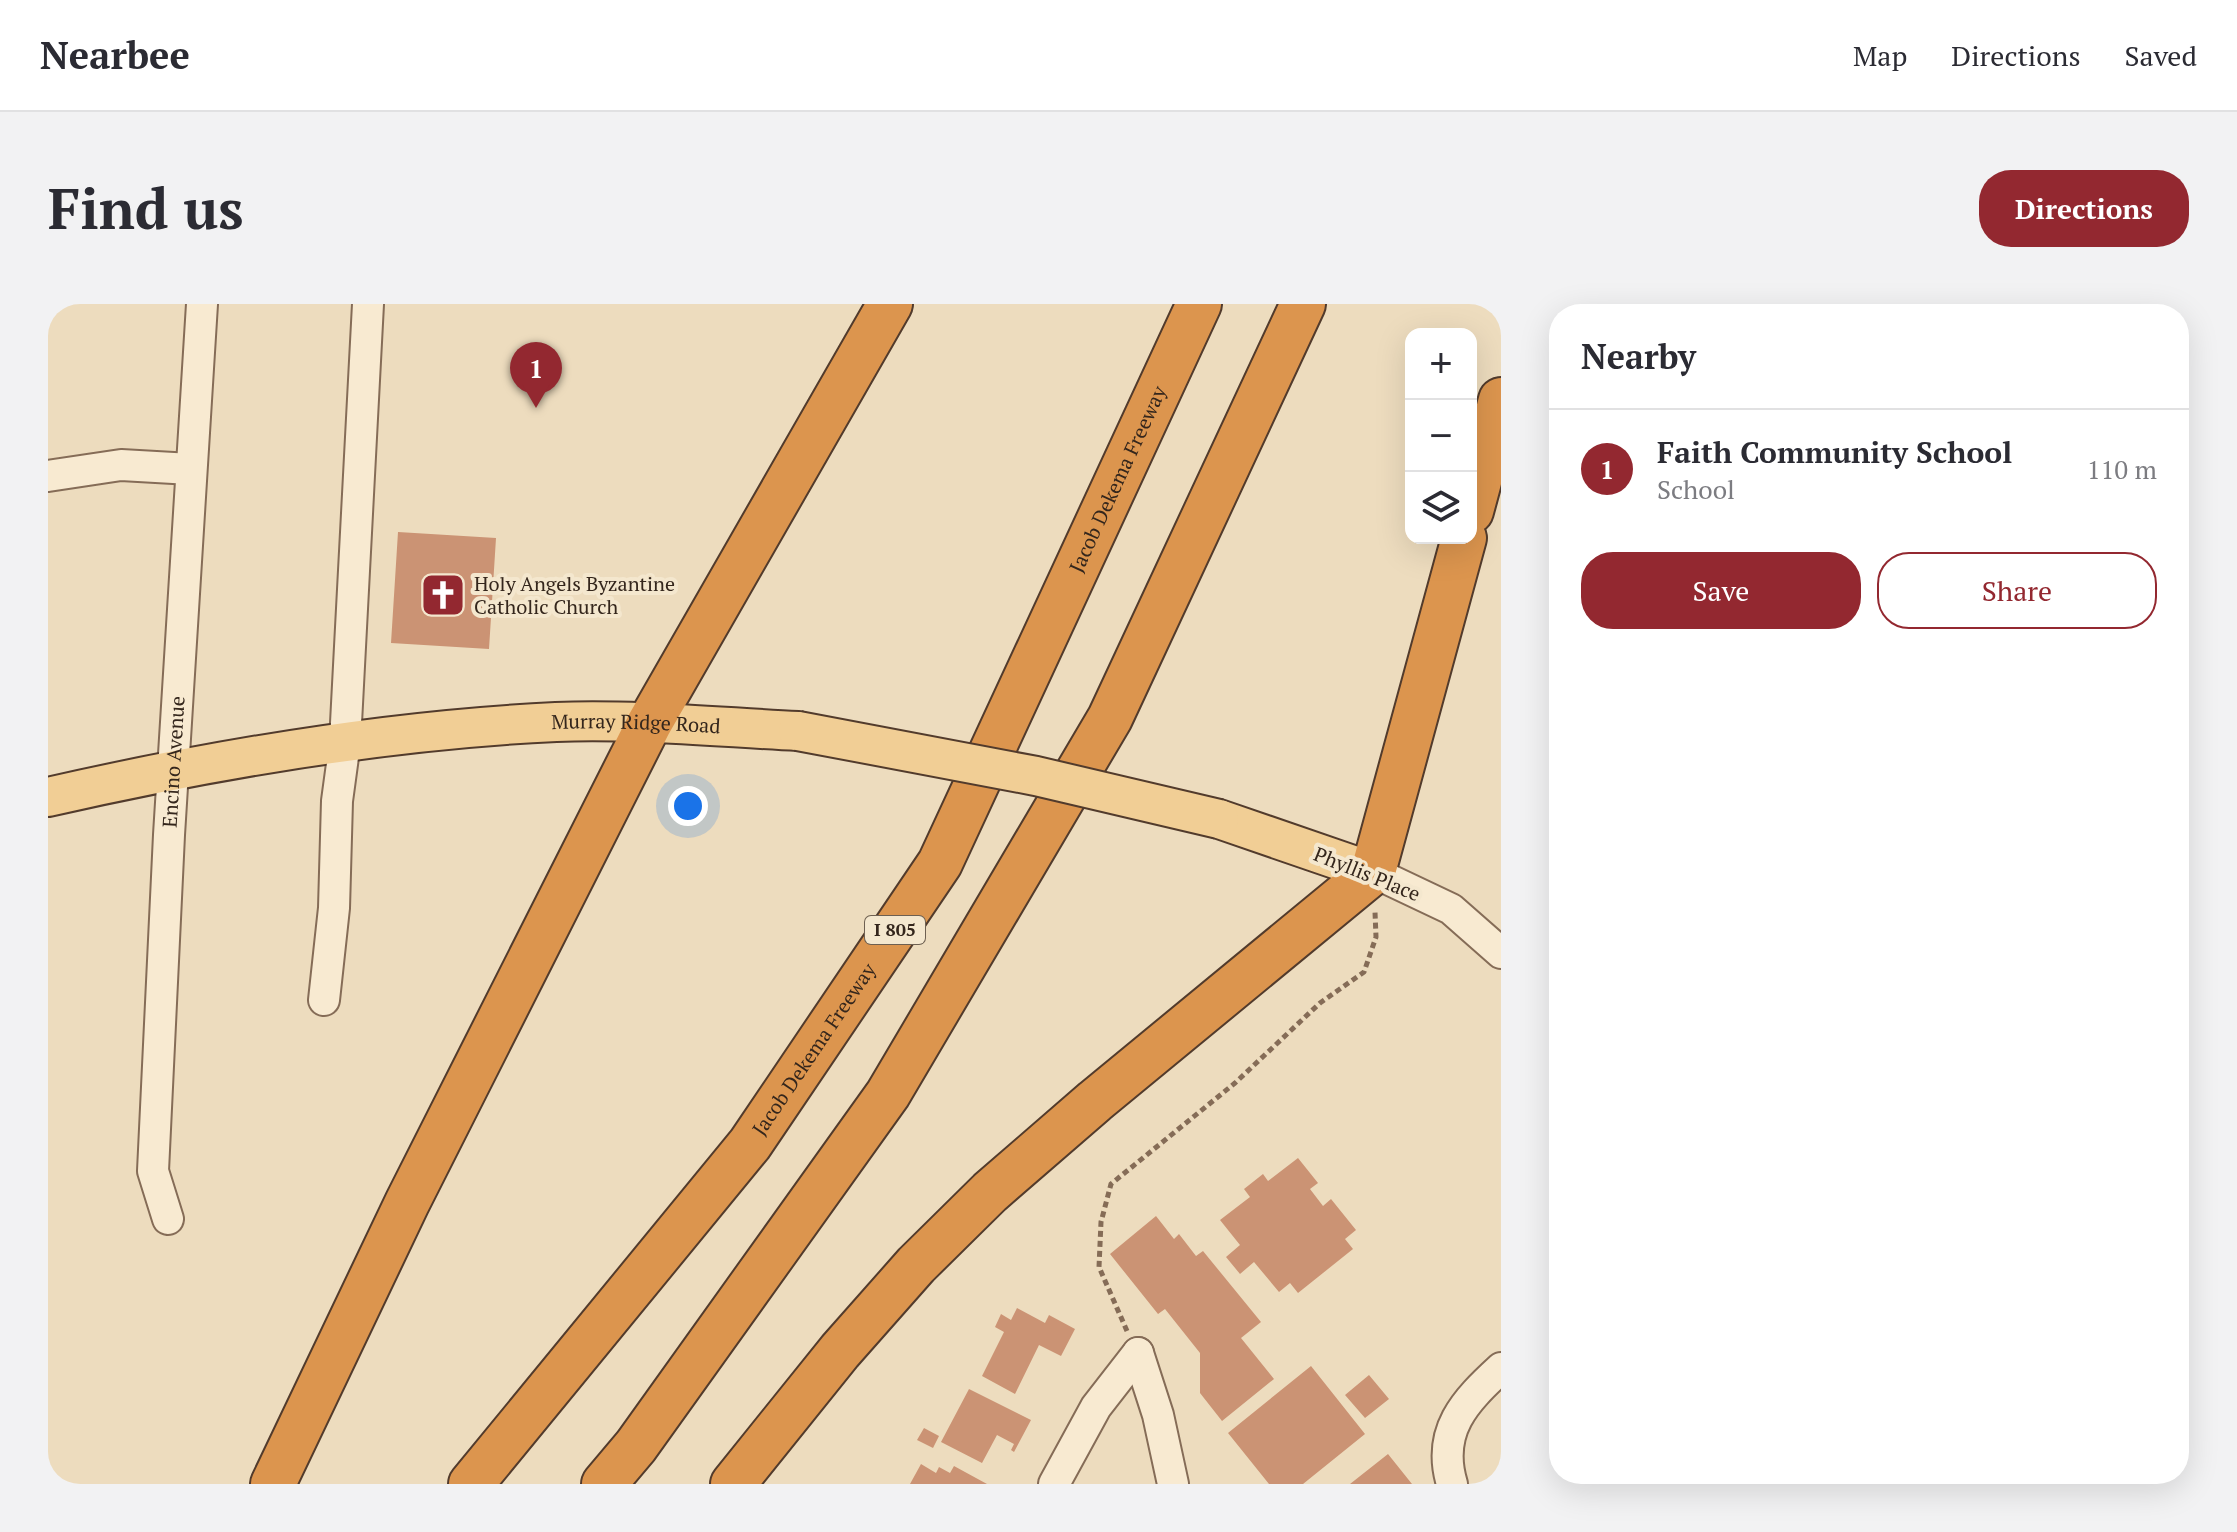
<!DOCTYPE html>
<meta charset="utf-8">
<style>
:root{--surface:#fff;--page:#f2f2f3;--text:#2b2b33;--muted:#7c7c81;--line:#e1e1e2;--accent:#932830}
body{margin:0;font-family:"PT Serif",serif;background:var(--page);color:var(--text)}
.controls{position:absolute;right:24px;top:24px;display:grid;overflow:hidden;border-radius:16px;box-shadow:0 8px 32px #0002}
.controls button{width:72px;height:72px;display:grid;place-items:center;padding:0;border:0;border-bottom:2px solid var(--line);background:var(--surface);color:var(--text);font:40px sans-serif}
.you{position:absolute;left:640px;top:502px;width:28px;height:28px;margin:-20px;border:6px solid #fff;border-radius:50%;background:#1a73e8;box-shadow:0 0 0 12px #1a73e833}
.badge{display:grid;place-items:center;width:52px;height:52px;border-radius:50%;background:var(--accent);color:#fff;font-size:26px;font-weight:700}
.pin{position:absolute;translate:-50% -66px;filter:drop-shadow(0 2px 4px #0008)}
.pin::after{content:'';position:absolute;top:42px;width:28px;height:24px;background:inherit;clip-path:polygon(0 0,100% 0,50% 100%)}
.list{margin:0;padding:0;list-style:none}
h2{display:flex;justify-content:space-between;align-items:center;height:104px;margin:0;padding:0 32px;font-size:34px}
h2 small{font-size:26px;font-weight:400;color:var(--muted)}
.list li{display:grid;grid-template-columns:52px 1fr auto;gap:24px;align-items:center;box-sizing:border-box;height:120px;padding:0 32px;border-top:2px solid var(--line)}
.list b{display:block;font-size:30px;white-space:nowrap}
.list p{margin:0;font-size:26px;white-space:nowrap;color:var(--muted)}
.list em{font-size:26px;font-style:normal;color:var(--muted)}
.actions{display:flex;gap:16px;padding:24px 32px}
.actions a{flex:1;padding:18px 0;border:2px solid var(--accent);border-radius:32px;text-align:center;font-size:28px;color:var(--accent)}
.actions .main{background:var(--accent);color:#fff}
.icon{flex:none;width:44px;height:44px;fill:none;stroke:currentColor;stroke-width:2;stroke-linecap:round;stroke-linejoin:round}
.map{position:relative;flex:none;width:1453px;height:1180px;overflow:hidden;border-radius:32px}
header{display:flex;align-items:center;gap:48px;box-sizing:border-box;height:112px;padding:0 40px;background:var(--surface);border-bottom:2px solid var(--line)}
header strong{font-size:38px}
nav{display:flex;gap:44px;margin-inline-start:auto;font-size:28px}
.intro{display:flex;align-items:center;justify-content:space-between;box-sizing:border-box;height:192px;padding:0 48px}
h1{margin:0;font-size:56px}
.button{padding:20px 36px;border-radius:32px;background:var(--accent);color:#fff;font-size:28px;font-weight:700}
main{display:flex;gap:48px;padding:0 48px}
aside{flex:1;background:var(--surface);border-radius:32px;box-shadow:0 8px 32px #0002}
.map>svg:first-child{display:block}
</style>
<header>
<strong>Nearbee</strong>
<nav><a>Map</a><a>Directions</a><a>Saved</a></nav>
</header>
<div class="intro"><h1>Find us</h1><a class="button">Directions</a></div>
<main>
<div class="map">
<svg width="1453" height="1180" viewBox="0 0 1453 1180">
<rect width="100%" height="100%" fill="#eddcbe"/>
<path fill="#cb9374" d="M350,228L448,234L441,345L343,339Z
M1250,854L1270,879L1262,885L1275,902L1283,895L1308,926L1297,935L1305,945L1250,989L1242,979L1231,988L1206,958L1192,970L1178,953L1192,941L1172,916L1202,893L1196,885L1215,870L1220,877Z
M1108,912L1126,935L1131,930L1148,952L1155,947L1213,1018L1193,1034L1226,1075L1174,1117L1152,1089V1049L1117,1005L1110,1010L1062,950Z
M969,1004L997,1019L1001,1011L1027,1025L1013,1052L991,1041L967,1090L934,1072L956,1028L947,1023L953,1010L963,1016Z
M1263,1062L1317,1130L1255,1180H1221L1180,1129Z
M1321,1071L1341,1095L1317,1114L1297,1091Z
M921,1085L983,1116L966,1148L963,1146L966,1140L949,1131L934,1159L893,1138Z
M876,1124L891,1132L885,1144L869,1136Z
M1340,1150L1364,1180H1302Z
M873,1160L888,1169L891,1163L902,1169L906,1162L939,1180H862Z"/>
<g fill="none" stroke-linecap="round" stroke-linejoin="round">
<g stroke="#856c57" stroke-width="34">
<g id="minor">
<path d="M0,172L73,161L143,165"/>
<path d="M1325,568L1403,605L1453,649"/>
<path d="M276,696L286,604L289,497L297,438L320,0"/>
<path id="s1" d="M120,915L105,867L121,531L154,0"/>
<path d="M1090,1049L1110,1111L1125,1180"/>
<path d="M1006,1180L1048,1103L1090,1049"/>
<path d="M1404,1180C1388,1127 1417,1097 1453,1064"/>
</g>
</g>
<g stroke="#523b2c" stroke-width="42">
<g id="major">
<path id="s2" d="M0,493C167,455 337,426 508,418C588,415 670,423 750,427"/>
<path d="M1171,515L1325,568"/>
</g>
</g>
<g stroke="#523b2c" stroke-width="48">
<g id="highway">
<path d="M1423,207L1453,96"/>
<path d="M225,1180L359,899L601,420L842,0"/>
<path id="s3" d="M423,1180L702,840L892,559L1151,0"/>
<path d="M556,1180L588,1142L840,790L1062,414L1255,0"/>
<path d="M685,1180L792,1047L868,961L942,888L1047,797L1325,568L1416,234"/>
</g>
</g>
<path stroke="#856c57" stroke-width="5" stroke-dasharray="6 4" stroke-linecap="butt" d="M1079,1027L1051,963L1053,918L1063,880L1187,779L1272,699L1316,668L1328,633L1327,608"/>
<use href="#minor" stroke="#f8ead1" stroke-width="30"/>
<use href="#major" stroke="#f1ce95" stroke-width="38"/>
<use href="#highway" stroke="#dc954e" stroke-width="44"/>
<g stroke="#523b2c" stroke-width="42" stroke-linecap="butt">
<path id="major-bridge" d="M750,427L988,472L1171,515"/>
</g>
<use href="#major-bridge" stroke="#f1ce95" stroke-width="38"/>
</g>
<defs>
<g id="church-square" transform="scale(2.3)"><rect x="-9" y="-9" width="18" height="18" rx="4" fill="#932830" stroke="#f4e7ce"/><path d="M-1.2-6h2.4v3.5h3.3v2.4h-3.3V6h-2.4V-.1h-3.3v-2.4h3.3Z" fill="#fff"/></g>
</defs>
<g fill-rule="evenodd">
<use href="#church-square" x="395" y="291"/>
</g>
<g text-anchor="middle" stroke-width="8" stroke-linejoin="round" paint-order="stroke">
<rect fill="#f4e7ce" stroke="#6e6051" stroke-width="2" x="817" y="612" width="60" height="28" rx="6"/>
<g font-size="18" font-weight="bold" fill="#34261c">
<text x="847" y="632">I 805</text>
</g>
<g font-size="20" fill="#34261c" stroke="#f4e7ce">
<text dy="7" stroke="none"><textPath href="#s3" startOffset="1202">Jacob Dekema Freeway</textPath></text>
<text dy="7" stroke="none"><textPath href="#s2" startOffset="594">Murray Ridge Road</textPath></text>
<text dy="7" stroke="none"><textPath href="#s1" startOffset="460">Encino Avenue</textPath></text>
<text transform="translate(1319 570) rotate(22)" y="7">Phyllis Place</text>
<text dy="7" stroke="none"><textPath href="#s3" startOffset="554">Jacob Dekema Freeway</textPath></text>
</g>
<g font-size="20" fill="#34261c" stroke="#f4e7ce" text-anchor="start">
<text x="426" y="287">Holy Angels Byzantine<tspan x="426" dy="23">Catholic Church</tspan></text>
</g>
</g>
</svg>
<div class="controls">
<button>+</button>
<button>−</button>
<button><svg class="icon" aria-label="layers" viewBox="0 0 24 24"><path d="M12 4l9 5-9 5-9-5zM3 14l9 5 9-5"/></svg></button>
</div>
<div class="you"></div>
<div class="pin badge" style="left:488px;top:104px">1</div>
</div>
<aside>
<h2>Nearby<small></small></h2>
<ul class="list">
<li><span class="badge">1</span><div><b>Faith Community School</b><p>School</p></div><em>110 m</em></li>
</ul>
<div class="actions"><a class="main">Save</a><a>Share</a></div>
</aside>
</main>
